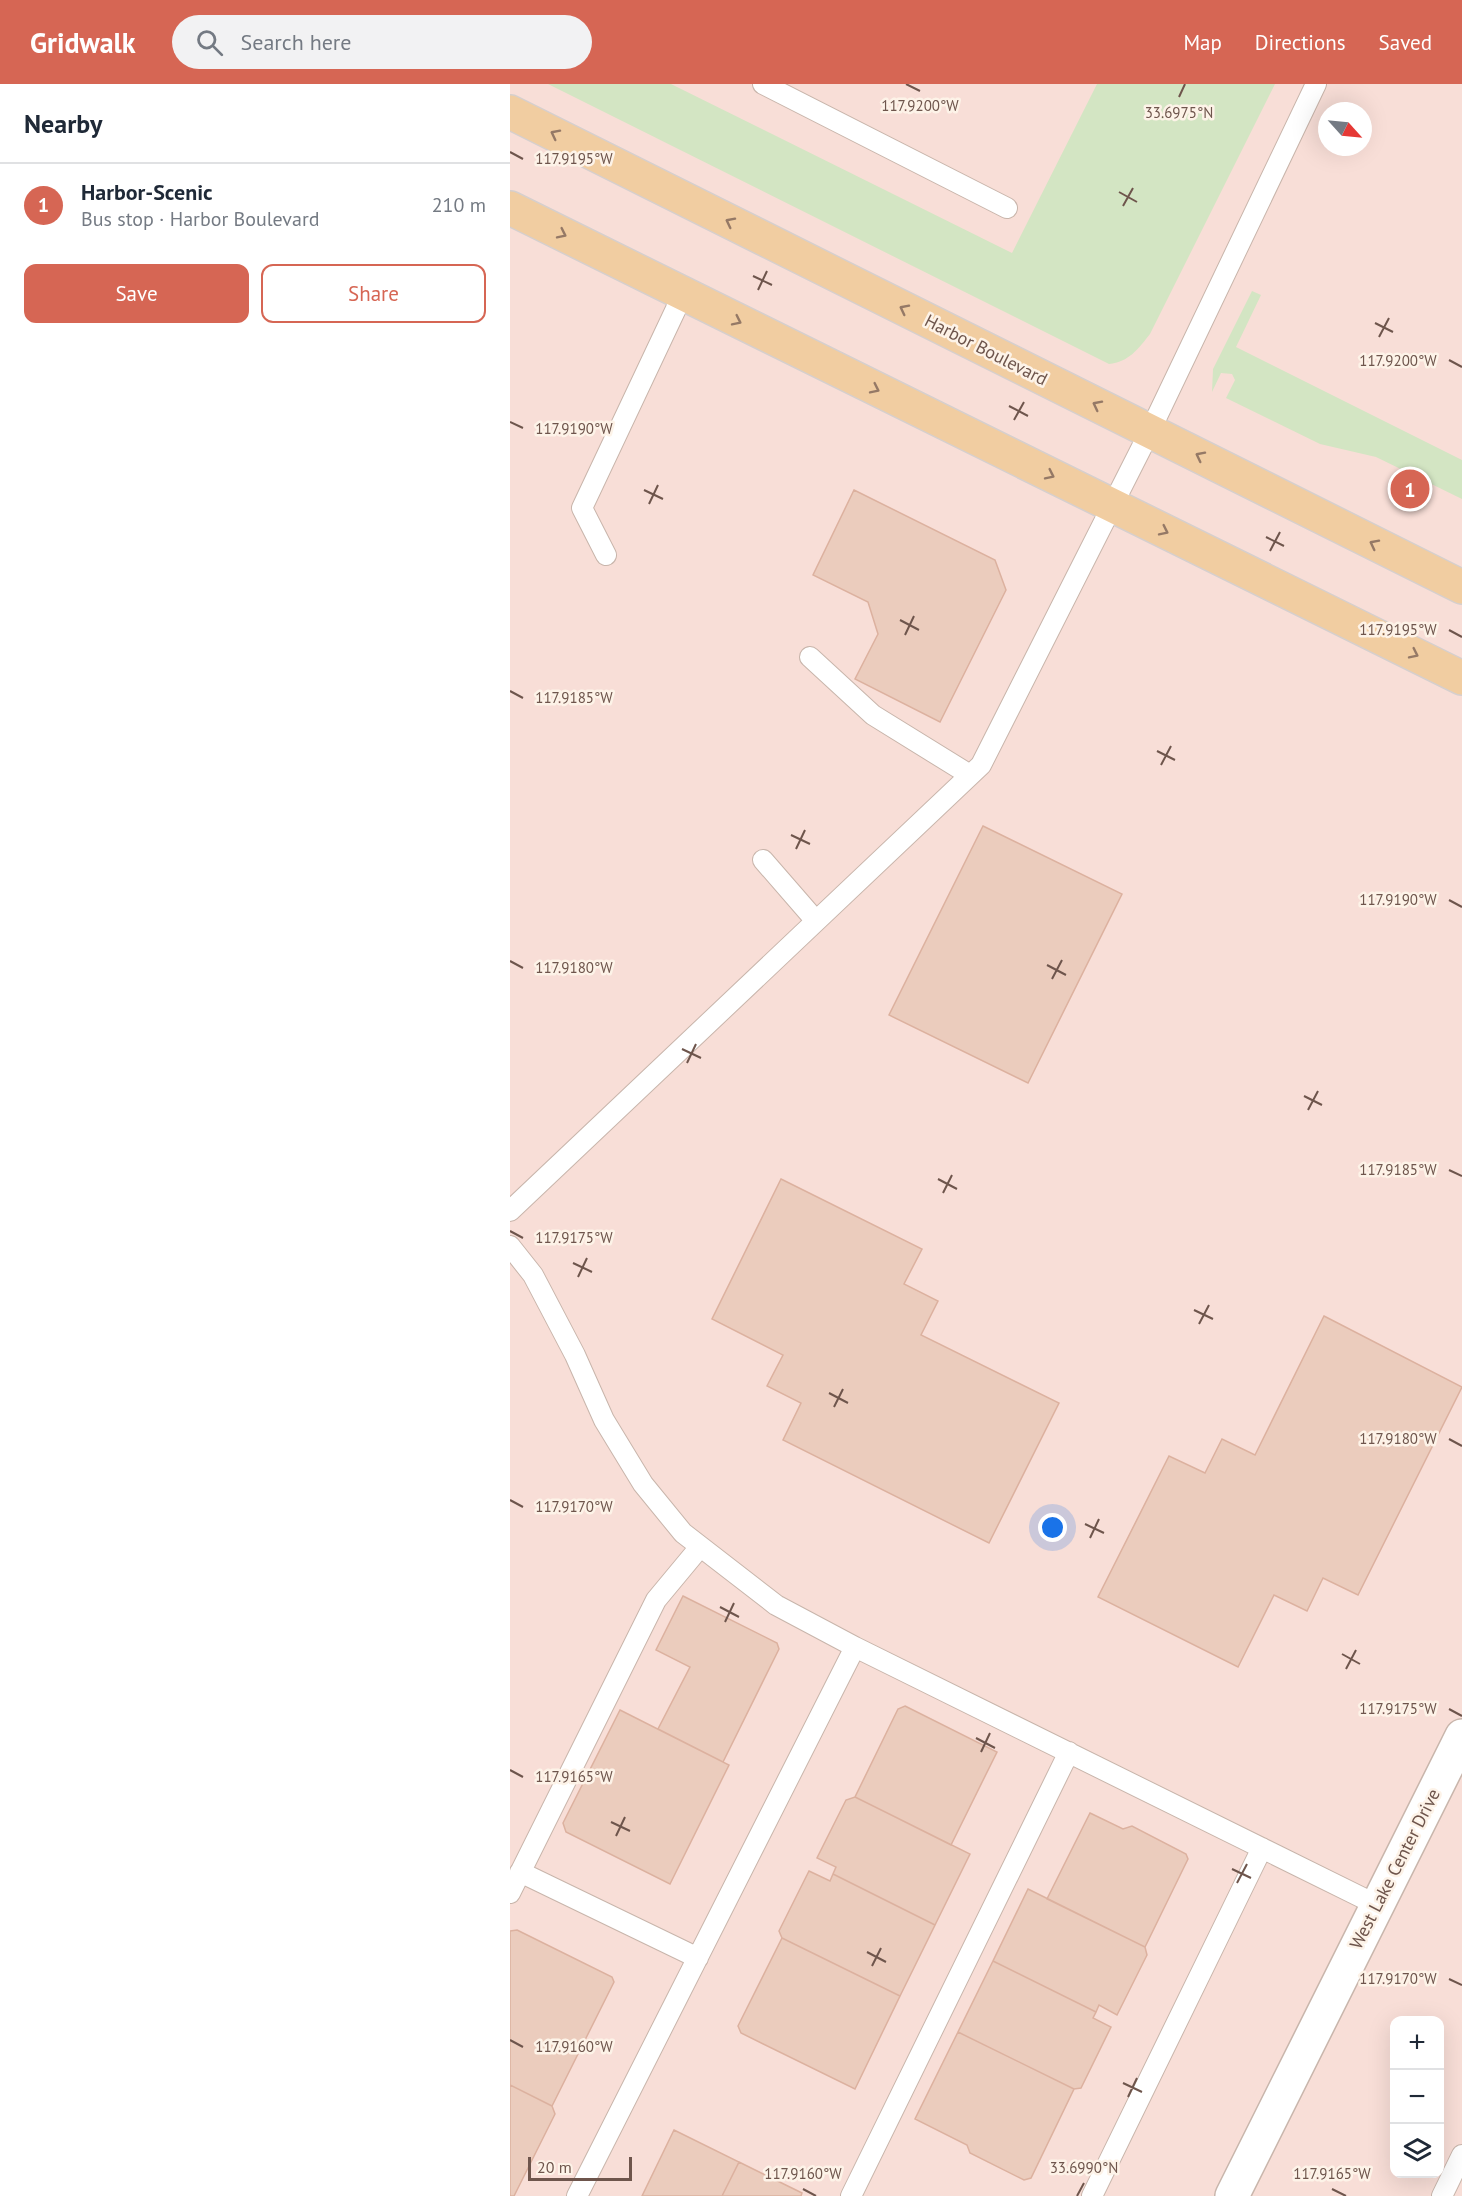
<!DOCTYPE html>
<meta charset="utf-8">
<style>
:root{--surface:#fff;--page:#f2f2f3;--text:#1f2937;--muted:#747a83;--line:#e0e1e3;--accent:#d66654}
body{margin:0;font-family:"PT Sans",sans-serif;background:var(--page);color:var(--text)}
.controls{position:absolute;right:18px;bottom:18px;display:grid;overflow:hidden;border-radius:12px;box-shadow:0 6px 24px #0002}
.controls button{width:54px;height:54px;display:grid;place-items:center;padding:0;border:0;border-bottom:2px solid var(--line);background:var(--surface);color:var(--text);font:30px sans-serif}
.compass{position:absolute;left:808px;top:18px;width:54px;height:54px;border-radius:50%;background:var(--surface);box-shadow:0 6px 24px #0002;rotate:117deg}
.scale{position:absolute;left:18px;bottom:15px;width:104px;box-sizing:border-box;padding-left:6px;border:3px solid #6e554c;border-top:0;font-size:16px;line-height:21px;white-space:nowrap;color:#6e554c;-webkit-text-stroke:4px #fdf3e8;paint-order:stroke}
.you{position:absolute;left:543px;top:1444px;width:21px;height:21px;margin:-15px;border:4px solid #fff;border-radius:50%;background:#1a73e8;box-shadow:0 0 0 9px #1a73e833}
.badge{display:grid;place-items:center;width:39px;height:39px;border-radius:50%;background:var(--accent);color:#fff;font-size:20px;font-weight:700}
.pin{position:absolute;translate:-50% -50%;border:3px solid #fff;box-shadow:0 2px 6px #0006}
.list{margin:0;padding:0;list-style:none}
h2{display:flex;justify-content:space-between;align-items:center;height:78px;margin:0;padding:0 24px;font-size:26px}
h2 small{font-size:20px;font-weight:400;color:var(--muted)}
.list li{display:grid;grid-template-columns:39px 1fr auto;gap:18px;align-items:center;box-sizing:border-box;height:84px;padding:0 24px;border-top:2px solid var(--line)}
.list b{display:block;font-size:22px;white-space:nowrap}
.list p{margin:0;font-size:20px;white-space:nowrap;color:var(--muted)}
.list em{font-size:20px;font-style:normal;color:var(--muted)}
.actions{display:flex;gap:12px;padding:18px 24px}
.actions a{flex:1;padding:14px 0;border:2px solid var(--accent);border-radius:12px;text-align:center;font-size:21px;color:var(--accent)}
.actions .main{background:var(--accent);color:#fff}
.icon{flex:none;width:33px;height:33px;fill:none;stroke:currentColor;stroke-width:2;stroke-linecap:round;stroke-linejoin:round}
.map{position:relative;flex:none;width:952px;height:2112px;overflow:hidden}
header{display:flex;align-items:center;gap:36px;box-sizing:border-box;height:84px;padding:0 30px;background:var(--accent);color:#fff}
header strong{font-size:28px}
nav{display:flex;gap:33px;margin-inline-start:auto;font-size:21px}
.search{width:420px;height:54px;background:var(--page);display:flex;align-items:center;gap:15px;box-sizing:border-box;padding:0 21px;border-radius:33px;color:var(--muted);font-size:22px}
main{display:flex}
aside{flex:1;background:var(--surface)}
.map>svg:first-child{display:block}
</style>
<header>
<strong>Gridwalk</strong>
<div class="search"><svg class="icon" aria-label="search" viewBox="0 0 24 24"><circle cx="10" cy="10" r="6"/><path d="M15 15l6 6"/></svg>Search here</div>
<nav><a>Map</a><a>Directions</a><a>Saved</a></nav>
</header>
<main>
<aside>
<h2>Nearby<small></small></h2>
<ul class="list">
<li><span class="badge">1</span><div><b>Harbor-Scenic</b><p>Bus stop · Harbor Boulevard</p></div><em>210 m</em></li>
</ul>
<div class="actions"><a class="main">Save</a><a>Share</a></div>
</aside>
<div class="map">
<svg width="952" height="2112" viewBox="0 0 952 2112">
<rect width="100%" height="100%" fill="#f9eee2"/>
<path fill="#f8ded7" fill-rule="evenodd" d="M0,0H952V2112H0ZM817,27H853V63H817ZM884,1936H930V2090H884Z"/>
<path fill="#d3e5c3" d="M38,0H161L502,169L587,0H765L640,250C628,265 619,278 599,280Z
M742,207L751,211L726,263L952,376V415L866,373L810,360L716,314L725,296L722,290L711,289L702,308L703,285Z"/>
<path fill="#ebccbd" stroke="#dcb19f" stroke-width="1.5" d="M344,406L485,476L496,506L430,638L345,595L368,550L358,518L303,491Z
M473,742L612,810L518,999L379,931Z
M271,1095L412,1165L394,1200L428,1217L411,1251L549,1319L479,1459L273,1356L291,1319L257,1302L273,1271L202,1235Z
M814,1232L952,1303L848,1511L813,1494L797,1527L764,1511L728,1583L588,1513L659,1372L695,1389L712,1355L745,1371Z
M173,1512L267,1559L269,1565L213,1678L148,1645L180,1583L146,1566Z
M395,1622L487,1668L441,1761L345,1713L388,1625Z
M110,1626L219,1681L160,1800L56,1748L53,1739Z
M345,1713L460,1770L425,1841L323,1790L326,1783L307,1774L336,1716Z
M580,1729L613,1745L622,1742L676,1770L678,1775L635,1863L537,1815Z
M299,1787L320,1797L323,1790L425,1841L390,1912L272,1854L269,1847Z
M518,1805L635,1863L637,1871L607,1931L589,1921L586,1928L483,1877Z
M7,1846L102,1893L104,1898L42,2022L0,2001V1847Z
M272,1854L390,1912L345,2005L231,1949L228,1942Z
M483,1877L586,1928L583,1934L601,1943L571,2004L564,2005L448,1948Z
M448,1948L564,2005L521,2094L514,2096L460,2069L457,2061L405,2035Z
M0,2001L42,2022L45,2030L4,2112H0Z
M164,2046L229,2078L212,2112H132Z
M229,2078L292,2109L291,2112H212Z"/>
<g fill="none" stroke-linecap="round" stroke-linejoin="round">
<g stroke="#c8b5ab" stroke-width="22">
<path id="service" d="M253,0L497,124
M96,471L72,424L173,210
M300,573L363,631L460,691
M253,776L306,837
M0,1127L471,681L640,347L806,0
M0,1162L23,1191L65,1271L94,1336L133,1400L173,1449L266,1521L345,1563L867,1821
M10,1788L188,1874
M0,1809L146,1516L190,1463
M67,2112L345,1563
M341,2112L559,1668
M582,2112L752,1764
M932,2112L952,2071"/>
</g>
<g stroke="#c8b5ab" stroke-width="36">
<path id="tertiary" d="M722,2112L952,1652"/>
</g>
<g stroke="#d6cfcd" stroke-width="36">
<path id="primary" d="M0,28L952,503
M0,124L952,594"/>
</g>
<use href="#service" stroke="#fff" stroke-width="20"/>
<use href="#tertiary" stroke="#fff" stroke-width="33"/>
<use href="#primary" stroke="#f1cda1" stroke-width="33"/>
</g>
<defs><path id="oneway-chevron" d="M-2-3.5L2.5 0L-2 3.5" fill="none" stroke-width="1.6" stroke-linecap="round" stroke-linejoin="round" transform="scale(1.5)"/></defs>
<g stroke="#957966">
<use href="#oneway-chevron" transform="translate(45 50) rotate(-153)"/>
<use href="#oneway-chevron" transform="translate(220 138) rotate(-153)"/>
<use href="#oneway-chevron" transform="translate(52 150) rotate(26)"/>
<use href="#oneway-chevron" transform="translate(394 225) rotate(-153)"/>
<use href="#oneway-chevron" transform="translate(227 237) rotate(26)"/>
<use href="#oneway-chevron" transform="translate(365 305) rotate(26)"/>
<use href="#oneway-chevron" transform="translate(587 321) rotate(-153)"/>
<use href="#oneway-chevron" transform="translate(690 372) rotate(-153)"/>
<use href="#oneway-chevron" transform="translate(540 391) rotate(26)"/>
<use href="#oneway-chevron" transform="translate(654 447) rotate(26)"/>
<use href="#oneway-chevron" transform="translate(864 460) rotate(-153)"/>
<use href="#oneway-chevron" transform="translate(904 570) rotate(26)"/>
</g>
<path fill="none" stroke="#6e554c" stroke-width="2" d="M396,0L410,7M669,13L675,0M0,68L13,75M609,108L627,118M613,122L623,104M243,192L262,201M248,206L257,187M865,239L883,248M869,253L879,234M939,276L952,283M499,322L518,332M504,336L514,318M0,338L13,344M134,406L153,415M139,420L148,401M756,453L774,462M760,467L770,448M390,536L409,546M939,546L952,553M395,551L404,532M0,607L13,614M647,667L665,676M651,681L661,662M281,751L300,760M286,765L295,746M939,816L952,823M0,877L13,884M537,881L556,891M542,895L552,876M172,965L191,974M177,979L186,960M794,1012L812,1021M798,1026L808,1007M939,1086L952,1092M428,1095L447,1105M433,1109L442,1091M0,1147L13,1154M63,1179L82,1188M68,1193L77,1174M684,1226L703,1235M689,1240L699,1221M319,1309L338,1319M324,1323L333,1305M939,1355L952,1362M0,1416L13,1423M575,1440L594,1449M580,1454L589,1435M210,1523L229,1533M215,1538L224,1519M832,1570L850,1580M836,1585L846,1566M939,1625L952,1632M466,1654L485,1664M471,1668L480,1649M0,1686L13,1693M101,1738L120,1747M106,1752L115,1733M722,1785L741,1794M727,1799L737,1780M357,1868L376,1878M362,1882L371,1864M939,1895L952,1901M0,1956L13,1963M613,1999L632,2008M618,2013L627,1994M293,2105L306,2112M822,2105L836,2112M567,2112L574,2099"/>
<g text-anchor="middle" stroke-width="5" stroke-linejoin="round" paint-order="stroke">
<g font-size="18" fill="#6e554c" stroke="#fdf3e8">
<text transform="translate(476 266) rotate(27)" y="6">Harbor Boulevard</text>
<text transform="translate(885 1785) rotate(-63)" y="6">West Lake Center Drive</text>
</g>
</g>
<g font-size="15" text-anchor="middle" fill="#6e554c" stroke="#fdf3e8" stroke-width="5" stroke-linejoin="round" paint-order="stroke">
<text x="410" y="27">117.9200°W</text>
<text x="669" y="34">33.6975°N</text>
<text x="64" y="80">117.9195°W</text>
<text x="888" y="282">117.9200°W</text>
<text x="64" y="350">117.9190°W</text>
<text x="888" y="551">117.9195°W</text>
<text x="64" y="619">117.9185°W</text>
<text x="888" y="821">117.9190°W</text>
<text x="64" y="889">117.9180°W</text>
<text x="888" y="1091">117.9185°W</text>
<text x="64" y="1159">117.9175°W</text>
<text x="888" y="1360">117.9180°W</text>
<text x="64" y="1428">117.9170°W</text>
<text x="888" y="1630">117.9175°W</text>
<text x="64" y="1698">117.9165°W</text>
<text x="888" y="1900">117.9170°W</text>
<text x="64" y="1968">117.9160°W</text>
<text x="574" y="2089">33.6990°N</text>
<text x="293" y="2095">117.9160°W</text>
<text x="822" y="2095">117.9165°W</text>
</g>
</svg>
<div class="controls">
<button>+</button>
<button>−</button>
<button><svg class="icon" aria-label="layers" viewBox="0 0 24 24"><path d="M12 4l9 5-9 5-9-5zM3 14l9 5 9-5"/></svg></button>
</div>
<svg class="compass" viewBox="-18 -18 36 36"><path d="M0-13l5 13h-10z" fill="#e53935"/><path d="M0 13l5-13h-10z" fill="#747a83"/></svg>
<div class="scale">20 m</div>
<div class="you"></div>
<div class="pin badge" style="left:900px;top:405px">1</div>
</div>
</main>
